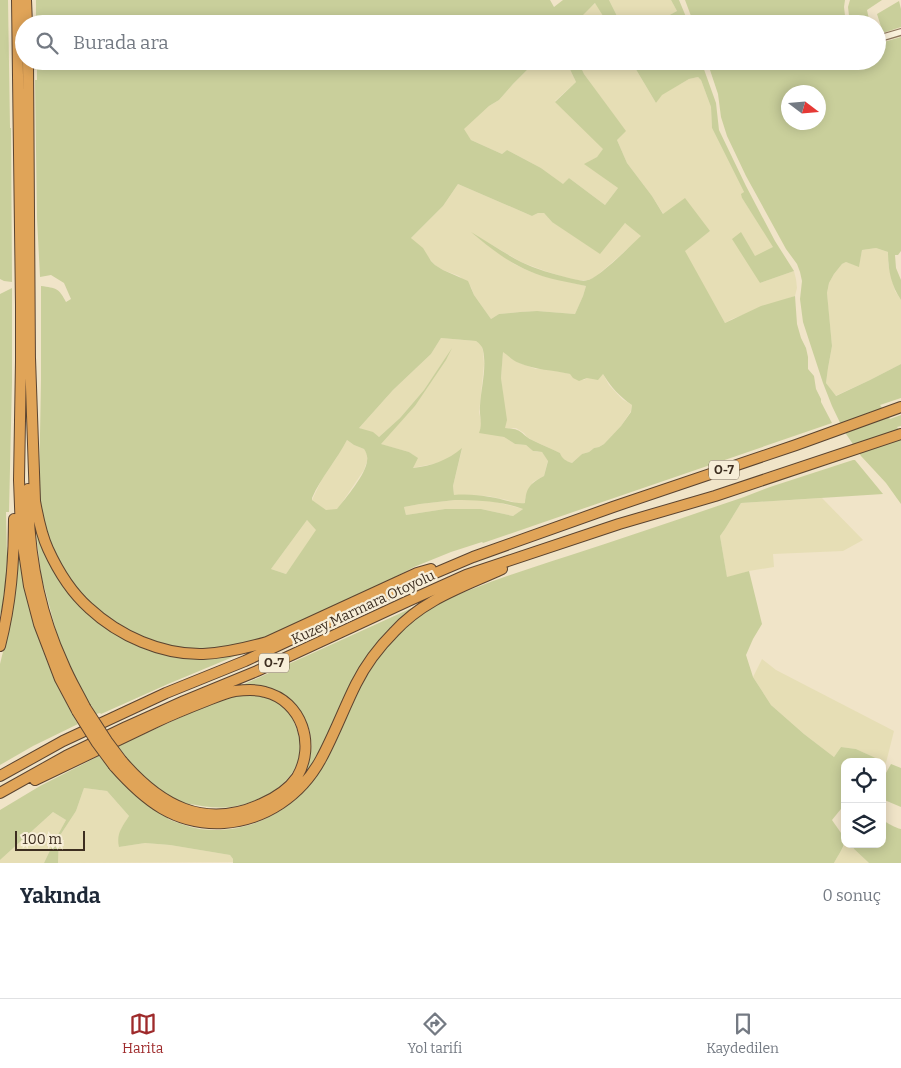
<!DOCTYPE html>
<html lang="tr">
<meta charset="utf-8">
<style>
:root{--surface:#fff;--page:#f6f6f7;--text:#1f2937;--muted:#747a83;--line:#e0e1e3;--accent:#9e2a2b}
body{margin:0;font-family:Bitter,serif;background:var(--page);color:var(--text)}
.controls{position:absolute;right:15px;bottom:15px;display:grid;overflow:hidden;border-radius:10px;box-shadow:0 2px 12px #0003}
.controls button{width:45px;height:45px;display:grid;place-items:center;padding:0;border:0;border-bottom:1px solid var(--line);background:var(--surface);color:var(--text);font:25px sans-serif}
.compass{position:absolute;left:781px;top:85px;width:45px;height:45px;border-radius:50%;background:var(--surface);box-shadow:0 2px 12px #0003;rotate:106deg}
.scale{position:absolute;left:15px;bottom:12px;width:70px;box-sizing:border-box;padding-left:5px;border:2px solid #3d2e20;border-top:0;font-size:14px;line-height:18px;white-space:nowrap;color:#3d2e20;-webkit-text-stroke:4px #f7eed8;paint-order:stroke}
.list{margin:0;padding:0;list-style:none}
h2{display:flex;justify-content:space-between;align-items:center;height:65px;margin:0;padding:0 20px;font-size:21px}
h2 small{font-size:16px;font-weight:400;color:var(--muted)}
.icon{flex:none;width:28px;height:28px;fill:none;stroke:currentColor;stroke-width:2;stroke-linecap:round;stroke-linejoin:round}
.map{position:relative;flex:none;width:901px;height:863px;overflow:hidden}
.search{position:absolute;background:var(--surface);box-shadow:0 2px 12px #0003;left:15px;right:15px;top:15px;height:55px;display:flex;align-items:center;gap:12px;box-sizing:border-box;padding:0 18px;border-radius:28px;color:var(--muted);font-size:19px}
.sheet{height:135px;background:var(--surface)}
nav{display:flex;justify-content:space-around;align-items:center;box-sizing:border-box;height:70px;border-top:1px solid var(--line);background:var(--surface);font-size:14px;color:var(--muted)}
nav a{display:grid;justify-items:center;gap:2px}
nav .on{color:var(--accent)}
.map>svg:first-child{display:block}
</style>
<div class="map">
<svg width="901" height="863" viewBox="0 0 901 863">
<rect width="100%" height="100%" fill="#f0e4c8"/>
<path fill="#e6deb5" d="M609,0H671L677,11L653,24H621Z
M596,3L608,24H574L587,10Z
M536,61H566L576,82L555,101L604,149L597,157L585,164L618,188L605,205L569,178L564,185L541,168L507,150L502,154L471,140L463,129L489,106L499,100L513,84Z
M578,61H631L656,103L661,95L689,79L698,77L701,80L711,107L712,128L744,192L742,198L774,247L755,257L741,233L760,283L794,271L796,279L797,288L795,296L732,319L725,323L684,251L710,231L664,215L652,196L627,163L617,140L625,131L584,74Z
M458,184L532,216L538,213H544L552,222L656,224L608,266L594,278L588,280H577L564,277L545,271L521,262L475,235L501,255L514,264L529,271L543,276L586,286L583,296L575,314L537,311L520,312L499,314L491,319L474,295L471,287L459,276L443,270L435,265L411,238L443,206Z
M876,248L888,252V264L895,291L901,300V364L870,380L835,396L826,383L828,368L832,346L828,306L827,293L829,283L834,274L842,264L846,262L859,266L862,250Z
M441,338L476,341L481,344L483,351L484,364L480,404L479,412L482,426L496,435L504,437L515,444L526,445L533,451L537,452H542L548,460L544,476L533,482L525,498V503L520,504L507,500L488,496L454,495L453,486L462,449L452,457L446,460L433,464L412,468L417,458L409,452L380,444L415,406L449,354L424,390L400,418L379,437L359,428L393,390L431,354Z
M503,351L517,362L536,369H548L570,374L584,380L587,378L603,374L609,385L622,399L632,405L631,411L621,426L604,444L599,447L594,448L589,452L582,454L572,463L566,461L562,458L560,453L532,440L527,437L524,433L516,428H505L503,395L501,378Z
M347,440L354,445L364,449L367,454V461L364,470L337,510H325L312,500L322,479L337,457Z
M822,498L863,540L843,551L773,554L774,567L749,571L727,578L720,536L725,529L741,503Z
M455,500H487L508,505L523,509L513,516L481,509H445L406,515L404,507L420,504Z
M307,520L317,530L286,574L271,569Z
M762,659L776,670L894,731L886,763L856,749L841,747L834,757L804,734L771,705L753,677Z
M84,788L107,791L129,816L121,829L119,847L145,843L170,845L230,855L233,859V862L58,863L59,837L76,811Z
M53,812L66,820L54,842L44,863H0V860Z
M845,844H852L854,849L869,863H834Z"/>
<path fill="#c9cf9b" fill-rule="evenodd" d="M0,0H8L10,128H11L12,282L4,281L0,279Z
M36,0H550L554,7L563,0H609L621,24H608L595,3L574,24H36Z
M671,0H679L689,24H653L677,11Z
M685,0H845L844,7L846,24H694Z
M850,0H882L867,10L870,24H850L848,7Z
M899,1L901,9V27L883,33L877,14Z
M901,37V251L898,255H895L896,268L901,280V300C891,285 888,270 888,252L876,248L862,250L859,267L846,262L842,264L834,274L829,283L827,293L832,346L828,368L826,383L836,396L870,380L901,364V398L880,405L890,419L901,415V426L897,427L901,432V504L886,483L861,456L844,431L832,406L823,383L803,322L800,299L802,281L800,272L797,264L786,249L746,176L727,136L721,117L718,94L707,61H877V44ZM788,92H818V122H788Z
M37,61H536L513,84L499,100L489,106L464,129L471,140L502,154L507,150L541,168L563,184L569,178L605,205L618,188L584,164L597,157L603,149L555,102L576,82L566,61H578L584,74L626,131L617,140L627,163L652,196L663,214L685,198L710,231L685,251L725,323L761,306L795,296L797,324L801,338L806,348L808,357V369L814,376L816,389L821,399V402L832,423L483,543L482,542L451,552L414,567L377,587L255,642L222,648H189L173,646L156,642L130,631L101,613L79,592L60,564L46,532L41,511L39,489L41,380V286C56,288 59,288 66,302L71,299L64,283L51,275L40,277L37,218L35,80H37ZM458,184L532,216L538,213H544L552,222L600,254L625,223L641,236C631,245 599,278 588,280C582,282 574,279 569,278C553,274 536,269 521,262C504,253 488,242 471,232C489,247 507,262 529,271C547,279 567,282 586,286L583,296L575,314L537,311L520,312L499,314L491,319L474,295L468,281L443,270L435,265L431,261L423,248L411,238L443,206ZM441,338L476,341C480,344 482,346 483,350C487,368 481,388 480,406C479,415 483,424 479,433L504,437L515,444L526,445L533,451L542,452L548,461L544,476C531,483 526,487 525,503C517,505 500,498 490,497C479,495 466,494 454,495L453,486L462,448C448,460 432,466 413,468L418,458L409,452L381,444L415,406L446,360L452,348L424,390L400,418L379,437L373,432L359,428L393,390L431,354ZM503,352C508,355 513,361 519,363C535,370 553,370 570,374L573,378L579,381L587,378L598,380L603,374C611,387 620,397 632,405L631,412L621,426L604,444L599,447L594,448L589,452L582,454L572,463C566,461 562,459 560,453C552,449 542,445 534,441C519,434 525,429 505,428L507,420L501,378ZM347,440L354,445L364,449C366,452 368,456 367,461C366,474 346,498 337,509L326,510L312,500V498C321,477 337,460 347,440ZM455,500C478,500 501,501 523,509L513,516L481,509H445L406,515L404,507L420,504ZM307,520L316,530L286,574L271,569Z
M631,61H701L716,103L719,130L746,186L775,241L794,271L760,283L732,239L741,232L755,256L773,247L742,198L741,194L744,192L712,128L711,107L701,80L698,77L689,79L662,95L656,103Z
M12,288V382L9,512H6L7,557L5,593L0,616V294Z
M853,460H855L883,494L741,503L725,529L720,536L727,577L749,571L762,624L753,639L746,655L753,677L771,705L804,734L834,757L841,747L856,749L880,760L878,762H845V804L832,820C848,843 848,839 834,863H233V859L230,855L170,845L145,843L119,847C116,834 122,827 129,816L107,791L84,788L76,811L59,837L58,863H44L54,842L66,820L53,812L0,860V810L40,786L99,756C117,779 140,803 168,817V819C178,823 189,827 200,829C245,835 289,814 315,778C333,754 343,724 356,697C371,664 396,630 427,610C442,601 458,594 475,588C505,576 537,566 568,556C627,537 685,517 744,497L770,487Z
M35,523L46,554L112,630L207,658L240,654L168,684L101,714L100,713L96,714L91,705H89L61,649L41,575Z
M17,548C27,605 41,657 69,708C72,713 74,718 78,724L33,746L0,765V664L10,623Z
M414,607L395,623L377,644L314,762L300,781C304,772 309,763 311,752C315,722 293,693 263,686C255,684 247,686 240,686Z
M250,694C270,696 280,701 293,716L292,718C297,729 301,739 300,751C297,782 264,801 236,806C221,809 205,807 190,804L189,805L173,799L152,785L127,760L128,759L118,746L212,703L237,695Z
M891,764L901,768V807L882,799V780Z
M882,820C888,823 895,828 901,829V863H869L854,849L852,844H882Z"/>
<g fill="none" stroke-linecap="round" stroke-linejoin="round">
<g stroke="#8d765c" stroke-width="8">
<path id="street" d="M877,39L901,32"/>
</g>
<g stroke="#5b4430" stroke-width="12">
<path id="highway" d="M17,0L21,305V361L19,480L21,532L29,586L39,624L60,679L77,711
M26,0L27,24
M28,61L30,364
M30,358L35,501C38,518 41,534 48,549C58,571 71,592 89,608C119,636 162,655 203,654C225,653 246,648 267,642L417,573L431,569
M28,489C28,548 38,609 63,663C69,678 78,693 85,707
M0,646C11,603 14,564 14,519
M114,766C144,800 175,826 224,823C265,820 301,796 321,759C334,735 344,708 356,684C366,664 379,647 394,632C424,599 463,587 502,569
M0,776L63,741L166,693L245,661L414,582L473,557L613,507L796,445L901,407
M35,780C74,761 114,742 154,723C171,715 188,708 206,701C216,697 225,693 235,691C244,690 256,689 265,692C302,701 316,745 297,777C288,790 275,798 261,804C204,830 160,805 122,761
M0,793L66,756L126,727L184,701L257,671L406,602L466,575L619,524L715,496L901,434"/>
</g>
<use href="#street" stroke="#faf1dc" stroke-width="5.5"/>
<use href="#highway" stroke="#e0a458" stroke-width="10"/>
<g stroke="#5b4430" stroke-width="12" stroke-linecap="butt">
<path id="highway-bridge" d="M85,707L107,741L122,761
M77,711L97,743L114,766"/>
</g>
<use href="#highway-bridge" stroke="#e0a458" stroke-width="10"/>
</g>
<g text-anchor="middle" stroke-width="4.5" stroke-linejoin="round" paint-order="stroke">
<g fill="#f7eed8" stroke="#756857" stroke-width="1">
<rect x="709" y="460.5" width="30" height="19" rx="4"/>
<rect x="259" y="653.5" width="30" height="19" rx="4"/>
</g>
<g font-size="12" font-weight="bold" fill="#3d2e20">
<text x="724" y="474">O-7</text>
<text x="274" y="667">O-7</text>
</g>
<g font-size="14" fill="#3d2e20" stroke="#f7eed8">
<text transform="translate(363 607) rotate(-25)" y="5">Kuzey Marmara Otoyolu</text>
</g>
</g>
</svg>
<div class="controls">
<button><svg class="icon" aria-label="locate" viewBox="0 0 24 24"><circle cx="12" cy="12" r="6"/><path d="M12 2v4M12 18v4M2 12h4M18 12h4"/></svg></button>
<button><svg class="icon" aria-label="layers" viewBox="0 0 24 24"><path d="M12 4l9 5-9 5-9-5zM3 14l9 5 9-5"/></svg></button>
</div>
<svg class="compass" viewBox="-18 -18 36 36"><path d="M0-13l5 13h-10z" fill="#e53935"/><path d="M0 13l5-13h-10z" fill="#747a83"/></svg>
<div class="scale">100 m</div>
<div class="search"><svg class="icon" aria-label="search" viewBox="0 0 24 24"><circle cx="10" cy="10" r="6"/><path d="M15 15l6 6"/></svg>Burada ara</div>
</div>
<section class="sheet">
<h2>Yakında<small>0 sonuç</small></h2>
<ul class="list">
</ul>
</section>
<nav>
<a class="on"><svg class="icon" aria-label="map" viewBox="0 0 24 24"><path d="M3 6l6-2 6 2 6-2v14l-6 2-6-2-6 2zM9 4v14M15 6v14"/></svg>Harita</a>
<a><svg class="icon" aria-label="directions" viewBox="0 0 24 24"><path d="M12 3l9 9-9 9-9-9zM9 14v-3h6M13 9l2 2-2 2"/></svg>Yol tarifi</a>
<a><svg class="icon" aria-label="saved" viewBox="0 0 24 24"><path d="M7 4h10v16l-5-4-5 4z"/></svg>Kaydedilen</a>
</nav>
